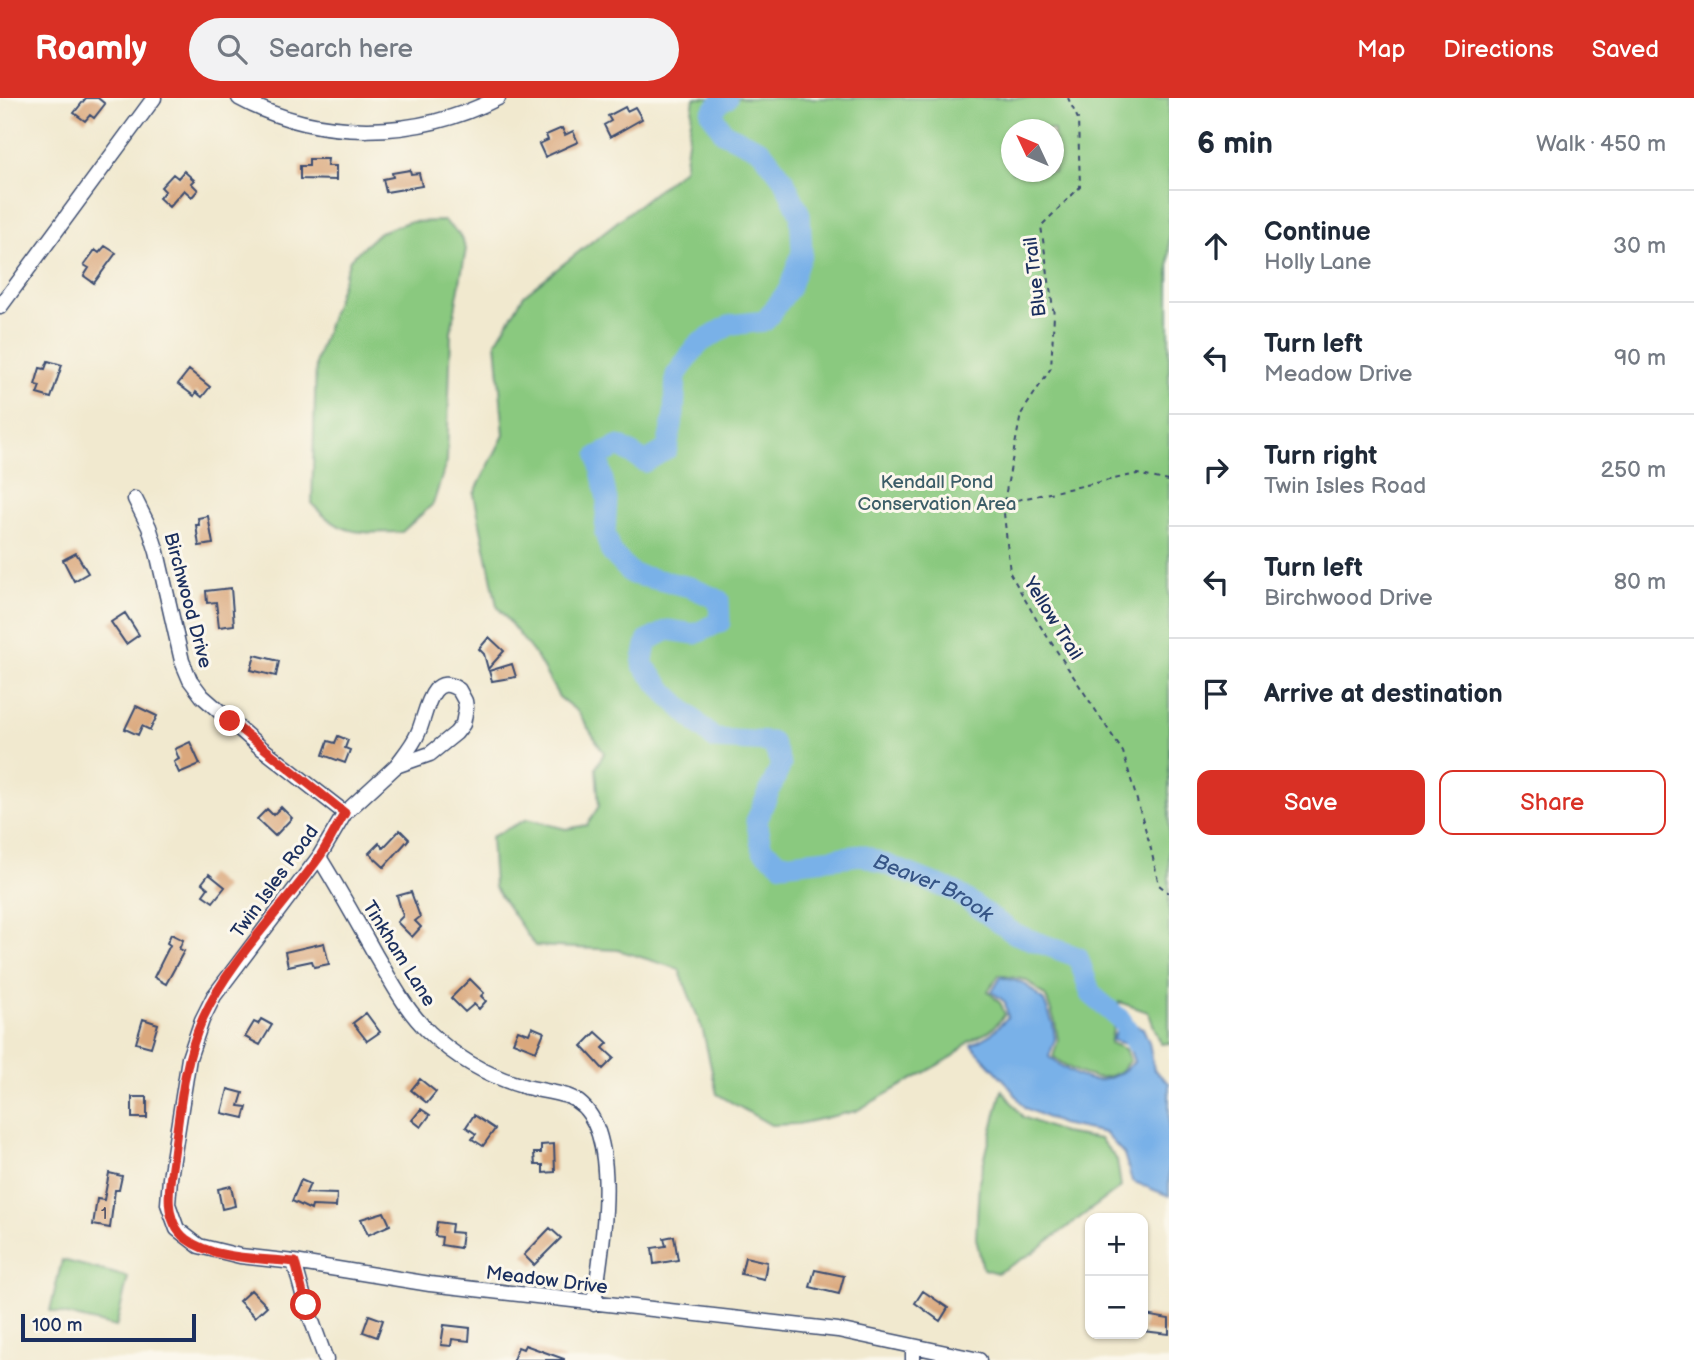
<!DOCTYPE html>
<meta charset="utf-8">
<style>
:root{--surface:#fff;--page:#f2f2f3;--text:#1f2937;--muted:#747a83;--line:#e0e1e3;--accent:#d93025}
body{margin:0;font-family:"Balsamiq Sans",sans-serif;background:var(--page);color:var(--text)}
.controls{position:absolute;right:21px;bottom:21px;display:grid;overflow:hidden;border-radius:14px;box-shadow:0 2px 5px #0004}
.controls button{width:63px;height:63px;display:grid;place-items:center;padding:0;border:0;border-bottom:2px solid var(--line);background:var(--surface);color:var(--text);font:35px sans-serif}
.compass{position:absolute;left:1001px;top:21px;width:63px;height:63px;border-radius:50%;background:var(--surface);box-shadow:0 2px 5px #0004;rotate:314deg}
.scale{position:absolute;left:21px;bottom:18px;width:175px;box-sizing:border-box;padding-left:7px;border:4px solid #1b2f5e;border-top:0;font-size:19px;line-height:24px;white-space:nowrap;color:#1b2f5e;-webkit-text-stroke:5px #fbf7ec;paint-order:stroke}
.stop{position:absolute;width:21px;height:21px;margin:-16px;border:5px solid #d93025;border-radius:50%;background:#fff}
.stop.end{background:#d93025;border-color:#fff;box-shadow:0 2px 7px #0008}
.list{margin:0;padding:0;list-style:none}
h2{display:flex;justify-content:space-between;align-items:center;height:91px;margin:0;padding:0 28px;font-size:30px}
h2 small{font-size:23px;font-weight:400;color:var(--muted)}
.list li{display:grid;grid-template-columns:46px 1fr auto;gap:21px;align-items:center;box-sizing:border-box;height:112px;padding:0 28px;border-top:2px solid var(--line)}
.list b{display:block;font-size:26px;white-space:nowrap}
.list p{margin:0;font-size:23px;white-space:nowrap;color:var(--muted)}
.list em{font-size:23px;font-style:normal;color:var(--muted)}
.actions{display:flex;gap:14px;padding:21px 28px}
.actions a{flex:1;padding:16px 0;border:2px solid var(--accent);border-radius:14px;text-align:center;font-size:24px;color:var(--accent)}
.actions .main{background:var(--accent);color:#fff}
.icon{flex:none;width:38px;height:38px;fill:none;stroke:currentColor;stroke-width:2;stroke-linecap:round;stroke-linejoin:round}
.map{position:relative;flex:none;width:1169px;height:1262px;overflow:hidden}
header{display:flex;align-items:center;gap:42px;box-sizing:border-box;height:98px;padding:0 35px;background:var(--accent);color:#fff}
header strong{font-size:33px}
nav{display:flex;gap:38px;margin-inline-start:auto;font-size:24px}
.search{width:490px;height:63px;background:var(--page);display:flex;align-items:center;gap:18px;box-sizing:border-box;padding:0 24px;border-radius:38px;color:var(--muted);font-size:26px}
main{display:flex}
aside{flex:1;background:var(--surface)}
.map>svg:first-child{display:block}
</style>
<header>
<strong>Roamly</strong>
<div class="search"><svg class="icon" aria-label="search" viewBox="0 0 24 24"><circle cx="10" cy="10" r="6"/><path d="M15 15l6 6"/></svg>Search here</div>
<nav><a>Map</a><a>Directions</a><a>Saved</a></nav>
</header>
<main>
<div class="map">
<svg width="1169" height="1262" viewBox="0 0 1169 1262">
<rect width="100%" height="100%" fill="#fbf7ec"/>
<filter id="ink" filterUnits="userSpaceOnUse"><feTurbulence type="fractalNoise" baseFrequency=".0143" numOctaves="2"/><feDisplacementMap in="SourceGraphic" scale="14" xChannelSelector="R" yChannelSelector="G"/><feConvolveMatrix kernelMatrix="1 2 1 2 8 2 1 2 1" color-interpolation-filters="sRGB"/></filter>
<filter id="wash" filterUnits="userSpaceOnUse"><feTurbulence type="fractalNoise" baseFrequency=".00686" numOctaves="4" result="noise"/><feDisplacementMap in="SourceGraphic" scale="28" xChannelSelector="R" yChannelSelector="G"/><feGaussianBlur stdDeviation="1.57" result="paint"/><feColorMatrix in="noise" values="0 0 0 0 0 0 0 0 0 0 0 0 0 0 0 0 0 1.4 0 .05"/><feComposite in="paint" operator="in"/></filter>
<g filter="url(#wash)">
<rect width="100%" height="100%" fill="#f1e9cf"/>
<path fill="#8ac97f" stroke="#527c6e" stroke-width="2" fill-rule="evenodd" d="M694,0H1169V945L1161,946L1148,914L1119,904L1110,945L1125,951L1130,963C1126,966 1122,973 1117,975C1095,987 1071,972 1053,959L1058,942L1055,924L1046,899L1026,882L999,877L988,893L1001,906L1005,917L990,933L968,944L954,958L856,1013L798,1026L771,1027L717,996L703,933L679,871L618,852L535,848L494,789L491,739L527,721L566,731L587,727L599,708L596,670L604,655L578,614L559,599L536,558L497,508L474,396L504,337L496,244L524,197L684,71ZM1012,32H1054V74H1012Z
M444,123L459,136L466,151L451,234L447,363L433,406L402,434C360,434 343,440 312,406L316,263L350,161L380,134L408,124Z
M1002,992L1023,1019L1063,1035L1100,1041L1117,1062L1121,1089L1031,1156L997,1175L983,1171L976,1140L979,1083Z
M62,1162L128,1179L116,1229L50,1213Z"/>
<path fill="#79b1e8" stroke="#4a70a3" stroke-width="2" d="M1001,879L1024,885L1044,903L1053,926L1055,941L1049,959C1081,983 1102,994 1134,964L1128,947L1112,942L1121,922L1143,930L1149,944L1154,972L1169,985V1098L1132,1083L1124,1056L1105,1035L1061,1026L1025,1010L1006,984L971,947L991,936L1008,919L1005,904L992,894Z"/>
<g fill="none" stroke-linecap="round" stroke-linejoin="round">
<path stroke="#79b1e8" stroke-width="21" id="s1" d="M727,0L722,2L711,15L724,35L761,52L784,82L800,116L802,154L789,191L765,223L730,227L698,246L676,277L674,316L667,351L645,364L619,348L598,358L607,402L605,435L611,454L632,476L690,489L719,502L720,524L695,536L668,532L647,543L642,566L666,595L714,641L772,644L781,667L756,723L762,751L782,766L862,757L956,794L1015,836L1078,859L1091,896L1121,922L1135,944"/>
</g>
<g id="blocks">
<path fill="#daa77b" d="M86,0H98L105,6L94,20L90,17L85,23L74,15Z
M625,9L627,13L635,9L642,21L610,39L604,27L611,23L608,18Z
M562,30L565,37L573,33L578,44L545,59L539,46L548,42L546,37Z
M309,61H328L327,68H336V82L300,81V68H309Z
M410,72L411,76L419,75L422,88L386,94L383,81L393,79L392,75Z
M184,73L194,82L191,85L198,92L192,99L184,92L169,109L159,100L165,93L161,89L173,76L178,80Z
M105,148L116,155L94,185L84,178L89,170L84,167L95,152L99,155Z
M48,263L62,267L51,300L37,296L40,288L35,287L40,270L45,271Z
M189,272L210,289L202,299L196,294L194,298L178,286Z
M208,418L213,446L199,448L196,427H199L198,420Z
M76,455L88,475L74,483L63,462Z
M231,490L234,527L219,529L216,504L207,505L206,493Z
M125,515L139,537L126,546L111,524Z
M489,539L504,553L488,571L484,556L479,551Z
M255,557L279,563L276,578L251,572Z
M512,566L516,579L492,583L489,573Z
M136,608L157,618L150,632L142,628L138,637L125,631Z
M338,638L348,642L345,650L350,652L345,665L323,657L328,643L335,645Z
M190,644L200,666L179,675L174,664L179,661L175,651Z
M281,709L292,720L275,738L257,721L267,711L273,717Z
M400,732L409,741L384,769L369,755L379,745L383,750Z
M209,776L225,789L213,804L203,797L208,790L202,785Z
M411,794L420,819L415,823L421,829L412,839L397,824L403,818L397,798Z
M171,836L183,842L179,851L184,853L166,886L154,879L170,847L167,845Z
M324,845L329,866L314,869L312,863L288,868L285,854Z
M470,881L484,895L481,898L486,903L479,911L474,906L465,914L451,900Z
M366,915L380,934L367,943L353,925Z
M143,921L158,926L151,949L136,945Z
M261,921L272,927L260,947L245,939L254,924L258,926Z
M532,929L544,934L536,953L513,944L518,932L529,936Z
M596,934L608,945L603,950L614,960L603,971L582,948Z
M420,981L436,994L427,1005L411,992Z
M228,991L243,995L239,1008L247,1009L244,1020L222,1015Z
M132,999H147V1020H132Z
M421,1011L430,1017L421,1029L412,1022Z
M474,1017L495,1031L483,1048L472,1041L476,1036L466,1029Z
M554,1046L555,1074L543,1075V1067H535L534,1055H541V1047Z
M109,1075L122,1078L119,1092H115L110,1130L93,1127L97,1101L104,1102Z
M301,1082L310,1086L306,1095L337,1096L336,1109L312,1108L311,1112L292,1103Z
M231,1088L235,1108L222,1111L218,1091Z
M384,1114L390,1127L368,1137L361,1121Z
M437,1124L452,1126L451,1134L462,1135L460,1150L441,1147L442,1139L435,1138Z
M550,1130L561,1140L534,1167L524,1157Z
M674,1138L678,1162L654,1166L652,1150L666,1148L664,1140Z
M745,1159L767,1164L764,1181L741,1176Z
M815,1172L844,1178L839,1196L810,1189Z
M251,1192L267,1208L255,1219L239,1203Z
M923,1193L948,1210L940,1223L915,1205Z
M369,1217L383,1222L377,1239L363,1234Z
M1145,1217L1169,1221V1236L1143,1233Z
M444,1227L470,1230L469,1243L452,1241L451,1248L441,1247Z
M525,1247L564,1261V1262H513L518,1249L523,1251Z"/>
</g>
</g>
<g filter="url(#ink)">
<use href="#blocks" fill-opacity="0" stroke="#3b4b6f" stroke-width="2"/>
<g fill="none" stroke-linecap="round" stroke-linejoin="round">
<g stroke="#3b4b6f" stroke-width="17">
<path id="minor" d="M239,0C319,44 418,41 498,0
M0,209L154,0
M135,401L149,429L157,454L182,563L190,582L202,598L259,648L345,715
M396,668C404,657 413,647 418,635C426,619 430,571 459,592L465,603L466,610L463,626L456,635L430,656L396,668L345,715L319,759L214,898L202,922L189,960L170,1080L168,1106L177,1131L199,1148L240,1158L294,1164L430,1186L838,1232L979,1262
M319,759C339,791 357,824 375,856C391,883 406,913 429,934C456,960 490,979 526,989C539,992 554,994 567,998C628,1020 600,1157 594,1206
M294,1164L306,1207L326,1262
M913,1248V1262"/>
</g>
<path stroke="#3b4b6f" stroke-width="2" stroke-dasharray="5 5" stroke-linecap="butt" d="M1169,383L1137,376L1003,405L1010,475L1039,526L1123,654L1150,747L1159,787L1169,795
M1004,404L1021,316L1051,270L1054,217L1041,128L1080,89L1078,21L1068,0"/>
<use href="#minor" stroke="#fff" stroke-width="14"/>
</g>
</g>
<g fill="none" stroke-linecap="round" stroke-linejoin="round" filter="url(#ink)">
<path stroke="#d93025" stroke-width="9" d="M230,623L345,715C336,729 328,747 318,761C282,811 228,864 203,920C184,962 180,1010 174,1056C170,1083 161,1121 186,1141C214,1162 261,1160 295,1164L306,1207"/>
</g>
<g text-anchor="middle" stroke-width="6" stroke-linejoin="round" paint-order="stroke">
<g font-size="16" fill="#4b4d65">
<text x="104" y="1121">1</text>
</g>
<g font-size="19" fill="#1b2f5e" stroke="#fbf7ec">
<text transform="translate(1034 179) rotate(-97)" y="7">Blue Trail</text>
<text transform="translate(189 502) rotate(75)" y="7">Birchwood Drive</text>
<text transform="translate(1054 520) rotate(58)" y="7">Yellow Trail</text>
<text transform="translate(274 783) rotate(-54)" y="7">Twin Isles Road</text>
<text transform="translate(400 855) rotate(58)" y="7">Tinkham Lane</text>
<text transform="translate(547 1181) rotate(7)" y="7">Meadow Drive</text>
</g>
<g font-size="19" fill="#3c5d68" stroke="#fbf7ec">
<text x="937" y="390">Kendall Pond<tspan x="937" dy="22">Conservation Area</tspan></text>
</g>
<g font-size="21" font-style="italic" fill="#375687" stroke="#fbf7ec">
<text dy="7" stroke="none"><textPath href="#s1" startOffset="1349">Beaver Brook</textPath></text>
</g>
</g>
</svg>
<div class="controls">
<button>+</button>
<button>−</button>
</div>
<svg class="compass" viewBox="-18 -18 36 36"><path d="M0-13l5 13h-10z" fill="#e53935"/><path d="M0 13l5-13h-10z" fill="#747a83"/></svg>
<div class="scale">100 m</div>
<div class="stop" style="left:306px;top:1207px"></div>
<div class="stop end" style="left:230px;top:623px"></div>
</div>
<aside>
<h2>6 min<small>Walk · 450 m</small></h2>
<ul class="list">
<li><svg class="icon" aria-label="ahead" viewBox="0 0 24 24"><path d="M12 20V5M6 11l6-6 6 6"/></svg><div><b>Continue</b><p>Holly Lane</p></div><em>30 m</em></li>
<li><svg class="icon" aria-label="left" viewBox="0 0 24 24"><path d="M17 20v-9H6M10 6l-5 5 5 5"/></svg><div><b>Turn left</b><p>Meadow Drive</p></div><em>90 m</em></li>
<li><svg class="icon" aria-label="right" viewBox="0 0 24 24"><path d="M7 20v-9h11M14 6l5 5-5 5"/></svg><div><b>Turn right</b><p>Twin Isles Road</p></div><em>250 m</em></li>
<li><svg class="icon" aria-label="left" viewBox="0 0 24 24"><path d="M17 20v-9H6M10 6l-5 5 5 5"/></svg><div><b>Turn left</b><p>Birchwood Drive</p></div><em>80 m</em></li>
<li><svg class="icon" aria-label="arrive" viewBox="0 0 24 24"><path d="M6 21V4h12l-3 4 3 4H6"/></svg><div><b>Arrive at destination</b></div></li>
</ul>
<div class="actions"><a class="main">Save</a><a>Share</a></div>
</aside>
</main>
